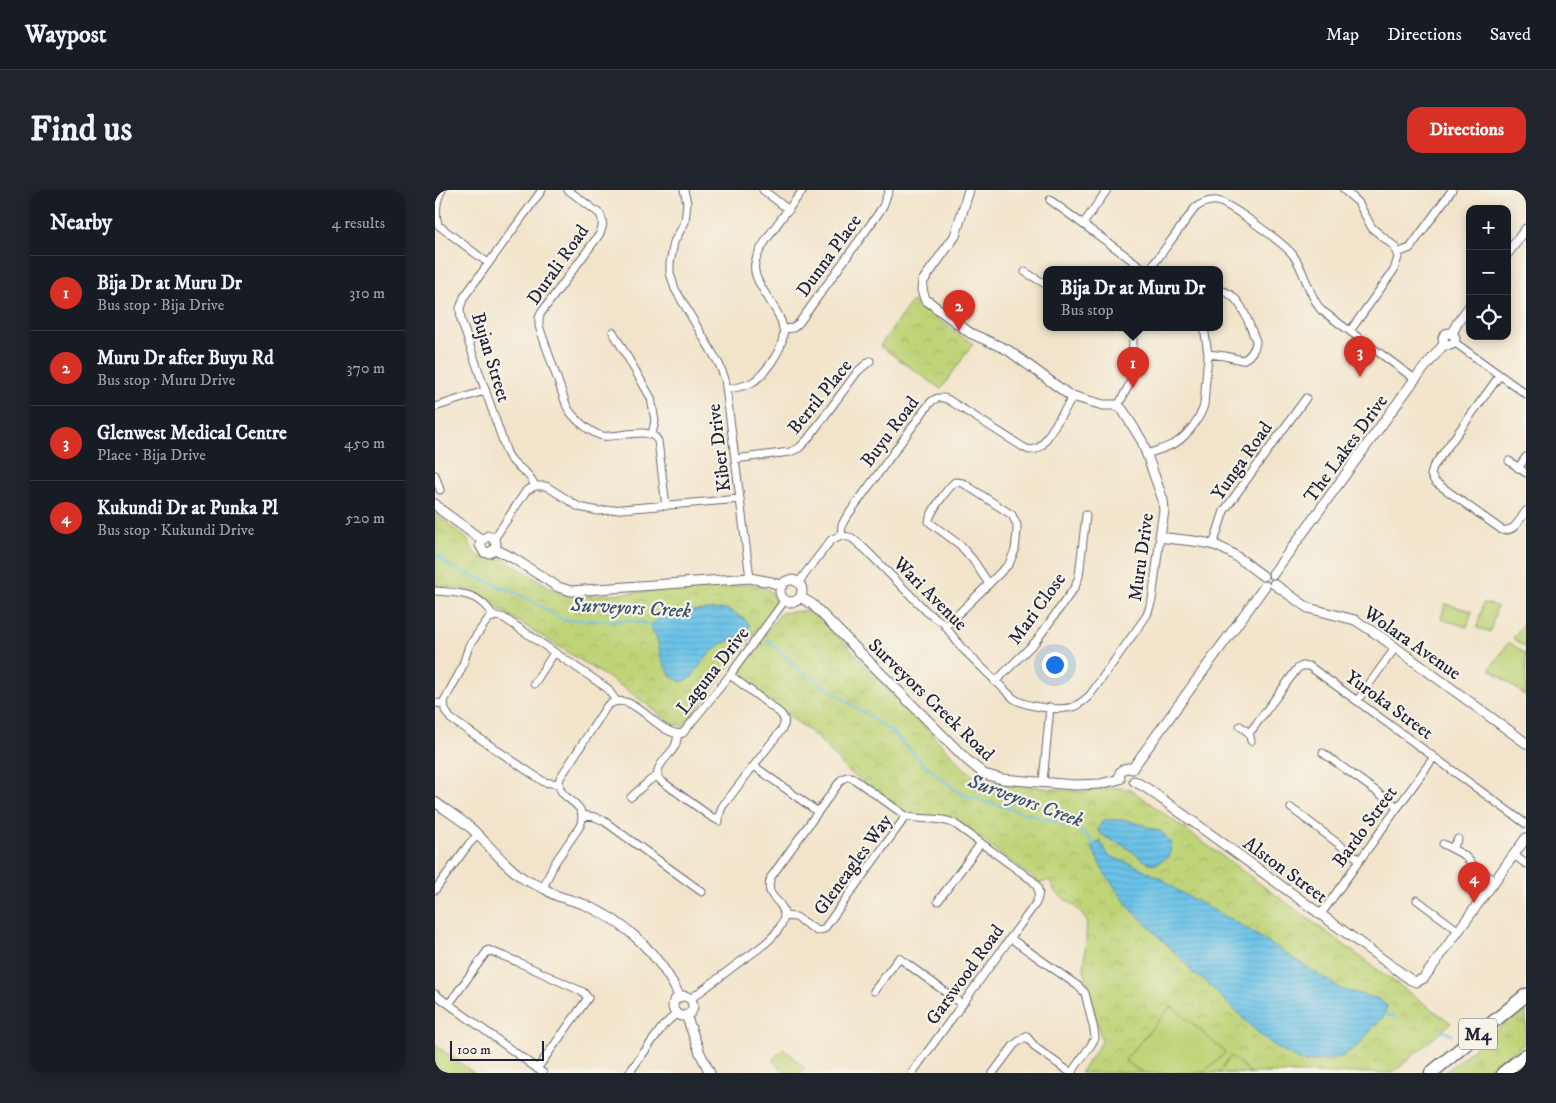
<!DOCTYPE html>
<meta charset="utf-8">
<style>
:root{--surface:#171b24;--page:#20242c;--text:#f1f3f6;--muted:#9ea1a6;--line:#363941;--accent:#d93025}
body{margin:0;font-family:"IM FELL DW Pica",serif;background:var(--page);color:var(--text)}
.controls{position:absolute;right:15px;top:15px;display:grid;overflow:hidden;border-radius:10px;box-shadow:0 2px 12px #0003}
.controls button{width:45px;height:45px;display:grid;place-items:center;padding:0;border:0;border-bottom:1px solid var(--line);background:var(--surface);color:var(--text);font:25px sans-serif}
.scale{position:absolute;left:15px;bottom:12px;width:94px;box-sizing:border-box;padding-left:5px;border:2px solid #22223b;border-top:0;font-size:14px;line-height:18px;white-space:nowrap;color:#22223b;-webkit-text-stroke:4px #f7f3e8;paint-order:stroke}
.you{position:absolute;left:619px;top:474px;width:18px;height:18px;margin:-12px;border:4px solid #fff;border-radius:50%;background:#1a73e8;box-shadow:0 0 0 8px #1a73e833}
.badge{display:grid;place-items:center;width:32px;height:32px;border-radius:50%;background:var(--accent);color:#fff;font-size:16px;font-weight:700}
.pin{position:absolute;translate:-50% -41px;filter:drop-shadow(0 1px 2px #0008)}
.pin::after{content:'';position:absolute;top:26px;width:18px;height:15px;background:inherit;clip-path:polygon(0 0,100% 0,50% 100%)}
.popup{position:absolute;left:608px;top:76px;width:180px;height:65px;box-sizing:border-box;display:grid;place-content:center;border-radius:10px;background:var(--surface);filter:drop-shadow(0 1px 4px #0005);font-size:16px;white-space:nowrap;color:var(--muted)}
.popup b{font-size:19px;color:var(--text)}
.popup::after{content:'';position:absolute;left:50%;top:100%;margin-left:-10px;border:10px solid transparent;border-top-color:var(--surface)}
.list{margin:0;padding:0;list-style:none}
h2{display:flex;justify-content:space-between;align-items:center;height:65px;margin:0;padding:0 20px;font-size:21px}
h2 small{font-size:16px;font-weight:400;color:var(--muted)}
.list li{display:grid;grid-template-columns:32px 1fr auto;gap:15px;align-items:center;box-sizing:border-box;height:75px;padding:0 20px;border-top:1px solid var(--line)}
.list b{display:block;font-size:19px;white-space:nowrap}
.list p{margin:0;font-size:16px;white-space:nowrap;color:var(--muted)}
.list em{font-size:16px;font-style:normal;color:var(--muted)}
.icon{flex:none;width:28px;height:28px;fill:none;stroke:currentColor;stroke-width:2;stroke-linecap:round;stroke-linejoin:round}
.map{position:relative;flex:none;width:1091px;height:883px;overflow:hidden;border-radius:15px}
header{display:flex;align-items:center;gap:30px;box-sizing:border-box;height:70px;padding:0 25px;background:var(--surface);border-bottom:1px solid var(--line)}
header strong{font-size:24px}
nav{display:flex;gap:28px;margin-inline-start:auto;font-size:18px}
.intro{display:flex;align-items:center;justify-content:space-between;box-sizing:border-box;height:120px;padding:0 30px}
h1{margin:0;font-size:35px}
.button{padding:12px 22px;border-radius:15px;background:var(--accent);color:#fff;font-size:18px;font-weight:700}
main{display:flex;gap:30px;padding:0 30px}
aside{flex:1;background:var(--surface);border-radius:15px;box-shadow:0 2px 12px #0003}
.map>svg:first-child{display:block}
</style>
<header>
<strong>Waypost</strong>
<nav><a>Map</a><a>Directions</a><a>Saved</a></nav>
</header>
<div class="intro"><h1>Find us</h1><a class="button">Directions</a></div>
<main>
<aside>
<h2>Nearby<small>4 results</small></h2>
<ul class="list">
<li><span class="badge">1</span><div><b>Bija Dr at Muru Dr</b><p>Bus stop · Bija Drive</p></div><em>310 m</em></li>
<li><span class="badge">2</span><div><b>Muru Dr after Buyu Rd</b><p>Bus stop · Muru Drive</p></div><em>370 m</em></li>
<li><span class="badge">3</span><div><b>Glenwest Medical Centre</b><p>Place · Bija Drive</p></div><em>450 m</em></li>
<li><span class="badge">4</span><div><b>Kukundi Dr at Punka Pl</b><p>Bus stop · Kukundi Drive</p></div><em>520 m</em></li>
</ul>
</aside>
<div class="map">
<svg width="1091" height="883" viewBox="0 0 1091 883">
<defs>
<pattern id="grass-tufts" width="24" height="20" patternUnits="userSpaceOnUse" patternTransform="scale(1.25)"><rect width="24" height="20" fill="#bfd478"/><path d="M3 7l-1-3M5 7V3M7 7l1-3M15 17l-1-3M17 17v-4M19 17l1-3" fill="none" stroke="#a4b669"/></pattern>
<pattern id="park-crowns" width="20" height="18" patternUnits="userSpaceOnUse" patternTransform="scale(1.25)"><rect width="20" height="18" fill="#bfd478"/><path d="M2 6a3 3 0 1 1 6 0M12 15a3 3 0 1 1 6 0" fill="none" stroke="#a4b669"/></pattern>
<pattern id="water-rules" width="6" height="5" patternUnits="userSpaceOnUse" patternTransform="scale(1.25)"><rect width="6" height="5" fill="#6ac2e7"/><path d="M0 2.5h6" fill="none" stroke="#5ca6c7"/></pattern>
</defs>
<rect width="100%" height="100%" fill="#f7f3e8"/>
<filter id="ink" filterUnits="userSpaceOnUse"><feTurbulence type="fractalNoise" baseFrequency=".02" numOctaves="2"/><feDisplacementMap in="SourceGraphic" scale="10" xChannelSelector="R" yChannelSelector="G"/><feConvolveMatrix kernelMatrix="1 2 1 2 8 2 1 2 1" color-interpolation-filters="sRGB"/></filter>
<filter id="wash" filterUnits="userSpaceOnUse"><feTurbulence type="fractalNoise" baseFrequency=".0096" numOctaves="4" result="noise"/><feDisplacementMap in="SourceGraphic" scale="20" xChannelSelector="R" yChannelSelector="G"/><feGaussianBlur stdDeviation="1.12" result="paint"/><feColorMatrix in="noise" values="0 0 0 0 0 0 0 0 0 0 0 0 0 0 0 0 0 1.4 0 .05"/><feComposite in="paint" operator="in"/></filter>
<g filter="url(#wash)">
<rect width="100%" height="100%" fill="#f2e4ca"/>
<path fill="url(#grass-tufts)" stroke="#707b5a" d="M1091,816V852L1053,883H1009Z
M0,855L39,883H0Z"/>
<path fill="url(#park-crowns)" stroke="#707b5a" d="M477,111L538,154L506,199L445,156Z
M0,323L32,349L38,361L43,366L54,369H68L126,404L138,407L316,394C329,398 344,400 339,417L249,536L239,535L191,499L37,402L28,399L0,395Z
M378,420L530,579L544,589L561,593L647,602L672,597L695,599L1016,833L958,883H645L667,852L649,779L652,731L642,718L620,702L615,690L605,693L521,631L472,624L412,580L382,547L299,484L346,423Z"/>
<path fill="#bfd478" stroke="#707b5a" d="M1048,413L1062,416L1055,442L1042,438Z
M1010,414L1037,421L1032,437L1006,429Z
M1091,430V458L1078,448Z
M1074,452L1091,464V506L1055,479Z
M738,817L790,862L779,874L765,883H710L700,878L690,870L734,818Z
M349,858L370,879L367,883H350L337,870Z
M796,866L816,883H783Z"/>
<path fill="url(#water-rules)" stroke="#467291" d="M292,419L311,430L315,436L309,445L286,454L270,468L257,487L247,492L236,487L226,468L224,457L221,446L215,436C228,420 272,420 292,419Z
M667,630H692L727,642L737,654L734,667L721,674L713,673L689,656L672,648L663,641Z
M665,651L674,666L699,675L727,689L745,702L806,735L906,799L944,809L952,816L948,827L929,848L925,854L908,866L897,869L868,872L844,859L824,844L769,790L757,783L754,777L694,717L668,681L657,657Z"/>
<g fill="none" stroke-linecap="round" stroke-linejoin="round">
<path stroke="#6ac2e7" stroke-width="2" d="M0,363L16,377L84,404L129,430L200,431L217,436
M311,440L317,441
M332,449L365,480L457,542L493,578L528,605L637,637L649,643L662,657
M948,824L960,827
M1006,840L1017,845"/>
</g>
</g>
<g filter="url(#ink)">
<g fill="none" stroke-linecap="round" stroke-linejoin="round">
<g stroke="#6b666d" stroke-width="9">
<path id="minor" d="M7,0C1,10 0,24 3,35L53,73
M133,0L165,24C169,31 168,38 164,45L106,123L104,128V136L132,217C138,228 156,244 168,246C183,248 215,235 223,251L231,316
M328,0L354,20
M909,0L923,12L937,38L959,56L963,67L959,80L915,141
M615,10L709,79
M648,34L672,0
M963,63L975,58L1017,0
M715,79L760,18C767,13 774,10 782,11C794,13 850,54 858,65C870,81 873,104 886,120L980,189
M590,82L612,95
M675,137L699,140
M349,139L358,138L364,133L443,24L448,16L454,0
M178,142L216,208L220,231L217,244
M1019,152L1091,204
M773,164L790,166L807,170C814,168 821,159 821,151C813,133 807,104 784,100
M1065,185L998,277L996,285L1000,292L1067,340C1080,342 1084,330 1091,321
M292,199C316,196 322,192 336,173C360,139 345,129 327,98C322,90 318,82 320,73C322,57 357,15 368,0
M683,216L695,193L699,137
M0,217L49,201
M712,264C734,256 743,256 758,236C763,229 767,223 769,215L773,164L769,137
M300,269L355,262L364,258L372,250L423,181L435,171
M1074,271L1091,283
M1083,278L1091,267
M0,285L5,300
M100,296C93,279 80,279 72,263L26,130L25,118L29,107L107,0
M305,309L315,388
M406,345L407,335L410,329L494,214C499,208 504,206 512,209L588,257C595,262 602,260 608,254L638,207
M59,349L91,301L100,296H111L144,317L163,321L305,309L290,189L284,174L240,99L235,83V73L239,52L250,32L252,13L249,0
M778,355L789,321L871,208
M363,393L396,350L406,345L417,348L431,360L492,422L508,433L526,457L578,508C590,517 624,521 638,517C645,514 650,510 655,505L712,425L717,410L725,347
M0,401C24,403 45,402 58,426
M511,436L574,374L580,360L582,341V335L577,325L528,293L520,292C513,298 494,323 494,332L525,355L538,370L554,394
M560,492L601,451L640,397L644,386L651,325
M99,494L119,463
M922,511L960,458
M0,513L9,514
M805,536L814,543L816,551
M814,543L819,537L862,479L867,476H874L1091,634
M243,544C242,548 242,552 240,556C235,566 216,578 225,590L275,626L284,631V626L287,617L347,539C351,533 350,528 345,523L295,485
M888,563L963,617
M319,576L383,622
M608,592L615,517
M123,594L109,592L16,529L10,520L9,511L26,480L34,456L53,429L61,426L69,428L172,498L181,511
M196,607L214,591L222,586
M856,618L925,670
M147,625L160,627L169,631L267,702
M1008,654L1029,665L1040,677L1060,691
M1017,658L1023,649
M1079,665L1091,674
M108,698L119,674L145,636C156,609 118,612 125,588L172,516C198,495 223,549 248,543L295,485L350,410
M0,700L34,654L43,645
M982,710L1024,741
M503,711L546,653
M886,724L999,567
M349,726L361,727L382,741L389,739L471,626
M439,801L464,768L527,814
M0,804L108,883
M255,809C271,798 286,786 302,774C312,767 324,759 333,751C340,745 349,734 349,725C349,709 328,709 336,687L406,590L411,587H416L471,626C487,631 504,626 520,634L598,691C605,698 605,705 601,713L477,883
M14,814L53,760L83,772L148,802L153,808L102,879
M194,883L228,836L242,823
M558,883L579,855L591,846L601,858L636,883L656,855L660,848L659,840L650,803L643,796L575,748"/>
</g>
<g stroke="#6b666d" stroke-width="11">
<path id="tertiary" d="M534,0L520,46L488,91L487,100L490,109L535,143L573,160L634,205L668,215H681L687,219L707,251L728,310L729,321L725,347C742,350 762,350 779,355C797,361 813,375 828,386
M1072,64L1091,39
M1017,143L1023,132L1035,116
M1008 149a6 6 0 1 1 12 0a6 6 0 1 1-12 0Z
M0,314L6,320L47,350
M47,350L45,355L49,362L54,363L60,359
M47,350L53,346L58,348L61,354L60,359
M60,359L78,368L123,397L136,401L315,388L336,392L347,396
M838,384L980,189L1010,153
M345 401a11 11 0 1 1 22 0a11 11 0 1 1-22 0Z
M839,394L873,418L920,430L946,447L1091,553
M365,407L377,414L532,570L549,584L567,589L640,595L665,594L685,589
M697,579L830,396
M685,589C683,581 689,576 697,579
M699,591L713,599L976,790L981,792L989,788L1091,648
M0,612C12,621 26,629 37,639C54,655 69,675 89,689C96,693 103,695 110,699C114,701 118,705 123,706C131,709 140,711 148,714C192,732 225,765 245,807
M238 816a10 10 0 1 1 20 0a10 10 0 1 1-20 0Z
M251,825L265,863L275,883"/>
</g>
<g stroke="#6b666d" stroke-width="15">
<path id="motorway" d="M996,883L1091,805
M1068,883L1091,865"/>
</g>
<use href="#minor" stroke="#fff" stroke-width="7"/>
<use href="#tertiary" stroke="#fff" stroke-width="9"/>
<use href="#motorway" stroke="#fff" stroke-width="12"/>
</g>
</g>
<g text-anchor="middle" stroke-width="4.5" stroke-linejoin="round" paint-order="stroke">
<rect fill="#f7f3e8" stroke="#62616f" stroke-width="1" x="1024" y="828.5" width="38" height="31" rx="4"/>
<g font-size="18" font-weight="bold" fill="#22223b">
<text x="1043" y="850">M4</text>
</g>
<g font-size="19" fill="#22223b" stroke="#f7f3e8">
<text transform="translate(393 65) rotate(-54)" y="7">Dunna Place</text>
<text transform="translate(122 74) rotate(-55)" y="7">Durali Road</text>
<text transform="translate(57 167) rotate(73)" y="7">Bujan Street</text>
<text transform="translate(384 206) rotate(-51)" y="7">Berril Place</text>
<text transform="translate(454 241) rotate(-53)" y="7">Buyu Road</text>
<text transform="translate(283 258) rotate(-97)" y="7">Kiber Drive</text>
<text transform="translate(910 258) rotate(-54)" y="7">The Lakes Drive</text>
<text transform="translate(806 270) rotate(-55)" y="7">Yunga Road</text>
<text transform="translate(705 367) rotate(-82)" y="7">Muru Drive</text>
<text transform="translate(496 403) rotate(45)" y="7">Wari Avenue</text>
<text transform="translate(601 418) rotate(-54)" y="7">Mari Close</text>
<text transform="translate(978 452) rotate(35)" y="7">Wolara Avenue</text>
<text transform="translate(277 480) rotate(-52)" y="7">Laguna Drive</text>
<text transform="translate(497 509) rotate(44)" y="7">Surveyors Creek Road</text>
<text transform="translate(955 514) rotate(36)" y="7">Yuroka Street</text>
<text transform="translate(929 636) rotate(-54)" y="7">Bardo Street</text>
<text transform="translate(417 674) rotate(-54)" y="7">Gleneagles Way</text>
<text transform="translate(851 679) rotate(36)" y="7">Alston Street</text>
<text transform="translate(529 784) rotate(-54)" y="7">Garswood Road</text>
</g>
<g font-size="20" font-style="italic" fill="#38526f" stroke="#f7f3e8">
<text transform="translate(196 417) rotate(3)" y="7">Surveyors Creek</text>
<text transform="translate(591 610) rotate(20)" y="7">Surveyors Creek</text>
</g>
</g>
</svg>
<div class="controls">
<button>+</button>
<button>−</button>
<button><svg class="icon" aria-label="locate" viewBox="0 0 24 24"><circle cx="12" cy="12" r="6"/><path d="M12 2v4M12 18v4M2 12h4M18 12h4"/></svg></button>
</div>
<div class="scale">100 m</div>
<div class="you"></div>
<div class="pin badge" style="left:698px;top:198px">1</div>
<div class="popup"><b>Bija Dr at Muru Dr</b>Bus stop</div>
<div class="pin badge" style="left:524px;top:141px">2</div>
<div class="pin badge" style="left:925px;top:187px">3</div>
<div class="pin badge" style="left:1039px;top:713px">4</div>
</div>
</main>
